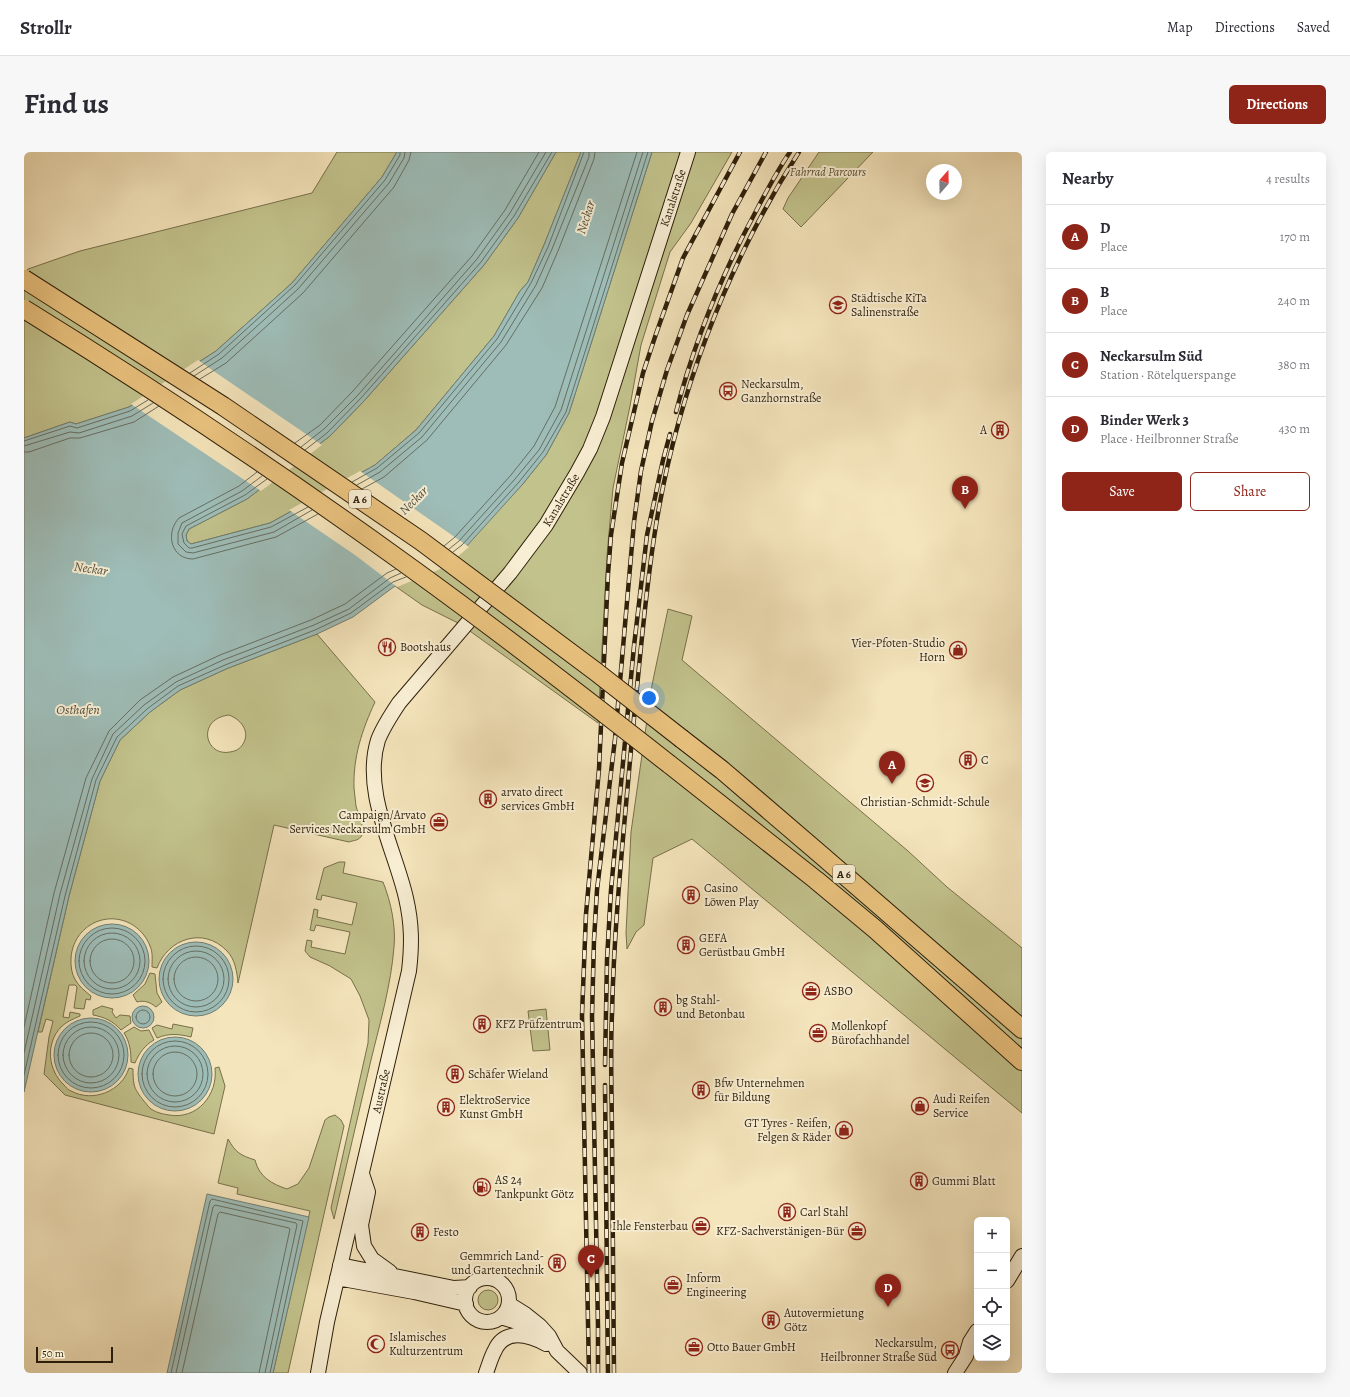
<!DOCTYPE html>
<meta charset="utf-8">
<style>
:root{--surface:#fff;--page:#f7f7f7;--text:#2b2b33;--muted:#7c7c81;--line:#e1e1e2;--accent:#8f2418}
body{margin:0;font-family:Alegreya,serif;background:var(--page);color:var(--text)}
.controls{position:absolute;right:12px;bottom:12px;display:grid;overflow:hidden;border-radius:6px;box-shadow:0 4px 16px #0002}
.controls button{width:36px;height:36px;display:grid;place-items:center;padding:0;border:0;border-bottom:1px solid var(--line);background:var(--surface);color:var(--text);font:20px sans-serif}
.compass{position:absolute;left:902px;top:12px;width:36px;height:36px;border-radius:50%;background:var(--surface);box-shadow:0 4px 16px #0002;rotate:20deg}
.scale{position:absolute;left:12px;bottom:10px;width:77px;box-sizing:border-box;padding-left:4px;border:2px solid #2e1f0a;border-top:0;font-size:11px;line-height:14px;white-space:nowrap;color:#2e1f0a;-webkit-text-stroke:3px #f8eed3;paint-order:stroke}
.you{position:absolute;left:625px;top:546px;width:14px;height:14px;margin:-10px;border:3px solid #fff;border-radius:50%;background:#1a73e8;box-shadow:0 0 0 6px #1a73e833}
.badge{display:grid;place-items:center;width:26px;height:26px;border-radius:50%;background:var(--accent);color:#fff;font-size:13px;font-weight:700}
.pin{position:absolute;translate:-50% -33px;filter:drop-shadow(0 1px 2px #0008)}
.pin::after{content:'';position:absolute;top:21px;width:14px;height:12px;background:inherit;clip-path:polygon(0 0,100% 0,50% 100%)}
.list{margin:0;padding:0;list-style:none}
h2{display:flex;justify-content:space-between;align-items:center;height:52px;margin:0;padding:0 16px;font-size:17px}
h2 small{font-size:13px;font-weight:400;color:var(--muted)}
.list li{display:grid;grid-template-columns:26px 1fr auto;gap:12px;align-items:center;box-sizing:border-box;height:64px;padding:0 16px;border-top:1px solid var(--line)}
.list b{display:block;font-size:15px;white-space:nowrap}
.list p{margin:0;font-size:13px;white-space:nowrap;color:var(--muted)}
.list em{font-size:13px;font-style:normal;color:var(--muted)}
.actions{display:flex;gap:8px;padding:12px 16px}
.actions a{flex:1;padding:9px 0;border:1px solid var(--accent);border-radius:6px;text-align:center;font-size:14px;color:var(--accent)}
.actions .main{background:var(--accent);color:#fff}
.icon{flex:none;width:22px;height:22px;fill:none;stroke:currentColor;stroke-width:2;stroke-linecap:round;stroke-linejoin:round}
.map{position:relative;flex:none;width:998px;height:1221px;overflow:hidden;border-radius:6px}
header{display:flex;align-items:center;gap:24px;box-sizing:border-box;height:56px;padding:0 20px;background:var(--surface);border-bottom:1px solid var(--line)}
header strong{font-size:19px}
nav{display:flex;gap:22px;margin-inline-start:auto;font-size:14px}
.intro{display:flex;align-items:center;justify-content:space-between;box-sizing:border-box;height:96px;padding:0 24px}
h1{margin:0;font-size:28px}
.button{padding:10px 18px;border-radius:6px;background:var(--accent);color:#fff;font-size:14px;font-weight:700}
main{display:flex;gap:24px;padding:0 24px}
aside{flex:1;background:var(--surface);border-radius:6px;box-shadow:0 4px 16px #0002}
.map>svg:first-child{display:block}
</style>
<header>
<strong>Strollr</strong>
<nav><a>Map</a><a>Directions</a><a>Saved</a></nav>
</header>
<div class="intro"><h1>Find us</h1><a class="button">Directions</a></div>
<main>
<div class="map">
<svg width="998" height="1221" viewBox="0 0 998 1221">
<rect width="100%" height="100%" fill="#f5e5bc"/>
<filter id="stains"><feTurbulence type="fractalNoise" baseFrequency=".005" numOctaves="4"/><feColorMatrix values="0 0 0 0 .2 0 0 0 0 .09 0 0 0 0 .02 0 0 0 .5 -.17"/></filter>
<radialGradient id="worn" r=".72"><stop offset=".6" stop-color="#630" stop-opacity="0"/><stop offset="1" stop-color="#630" stop-opacity=".3"/></radialGradient>
<path fill="#c2c28c" stroke="#78704b" fill-rule="evenodd" d="M313,0H373L358,25L268,131L192,199L105,255L52,272L46,270L0,286V121L4,117L56,99L288,41Z
M532,0H557L520,93L504,130L496,139L470,184L392,278L351,313L246,371L167,392L163,389L162,383L165,377L223,347L306,284L340,249L460,113L494,66Z
M628,0H708L667,71L646,100L617,193L606,254L589,336L583,403L574,571L436,472L398,453L371,434L420,413L498,333L522,303L545,261Z
M795,0H849L777,75L759,57L764,46Z
M644,457L668,464L658,508L884,699L923,735L998,796V961L668,687L629,706L620,773L612,780L603,797L602,781L607,680L628,533Z
M293,482L351,550C338,578 329,605 330,636C331,642 331,648 332,654C334,662 341,676 338,683C335,689 330,688 325,690L250,673L214,831C213,820 211,807 203,799C179,774 144,787 133,816L128,815C128,808 129,800 126,794C125,791 123,788 122,786C99,752 50,766 47,806C46,825 53,833 67,844L66,848L62,847L60,857L50,856L53,835L51,833H45L39,865L45,866L46,860L56,862V864C49,867 42,870 37,875C21,892 24,918 40,933C42,935 44,938 47,939C69,951 98,939 105,916L109,917C109,922 109,927 110,932C111,938 116,944 119,948C122,951 124,955 127,957C133,961 139,962 145,963C173,968 194,943 191,916L195,915L201,934L190,982L41,943L20,922L25,885L29,869L22,867L18,880H14L45,744L76,629L96,588L126,560L156,538L202,517ZM205,563C216,567 227,579 219,592C216,597 212,599 206,600C181,605 172,567 205,563Z
M315,710H321L319,721L359,730C367,750 372,774 370,795C367,833 356,871 347,908C335,961 322,1014 310,1067L307,1056L344,891L345,868L336,844L327,827L306,814L286,805L281,799L283,788L288,789L287,795L321,802L326,780L292,773L290,779L286,778L290,757L294,758L293,765L328,773L333,751L298,743L297,748L292,747L300,716Z
M126,821L131,822L133,841L138,850L132,855C126,850 120,848 113,850L109,843L121,832Z
M78,854L89,857L88,860L92,866L96,863L106,864L107,871L97,878C89,869 80,865 69,863V858Z
M522,857L526,898L509,899L504,859Z
M149,872L169,876L167,885C155,882 145,881 133,886L128,876L133,873L148,877Z
M110,875L117,879L125,878L130,888C121,893 115,901 111,911L107,910C107,900 106,890 100,881Z
M311,963L317,968L320,974L264,1221H249L286,1059L213,1042L214,1036L194,1031L204,987C212,1001 216,1003 231,1008C235,1025 248,1032 263,1037L274,1032L285,1016L301,968L305,965Z
M454 1148a10 10 0 1 1 20 0a10 10 0 1 1-20 0Z"/>
<path fill="#9ebdb8" stroke="#717e72" d="M373,0H532L494,66L460,113L340,249L306,284L223,347L165,377L162,383L163,389L167,392L246,371L351,313L392,278L470,184L496,139L504,130L520,93L557,0H628L545,261L522,303L498,333L441,396L420,413L371,434L329,465L293,482L202,517L156,538L126,560L96,588L76,629L45,744L0,940V286L46,270L52,272L105,255L192,199L268,131L358,25Z
M51 809a37 37 0 1 1 74 0a37 37 0 1 1-74 0Z
M135 827a37 37 0 1 1 74 0a37 37 0 1 1-74 0Z
M108 865a11 11 0 1 1 22 0a11 11 0 1 1-22 0Z
M30 903a37 37 0 1 1 74 0a37 37 0 1 1-74 0Z
M114 922a37 37 0 1 1 74 0a37 37 0 1 1-74 0Z
M183,1042L285,1065L249,1221H143Z"/>
<path fill="#f5e5bc" d="M174,208L191,220L298,293L237,339L107,252Z
M336,319L445,395L421,415L373,435L331,403L265,358Z"/>
<g fill="none" stroke-linecap="round" stroke-linejoin="round">
<path stroke="#666e61" stroke-width="1" d="M166,221L195,202L271,133L361,28L376,3V0
M170,224L198,206L274,137L365,31L380,6L381,0
M176,227L202,211L279,141L370,35L385,8L387,0
M0,289L46,274L53,276L106,259L124,248
M271,291L296,273L329,239L448,104L481,58L515,0
M0,294L46,280L55,281L108,264L129,251
M277,295L300,277L334,243L453,107L486,61L522,0
M281,298L303,281L337,246L457,110L490,64L528,0
M0,300H5L46,286H56L110,270L135,254
M233,320L215,334L155,366C141,381 147,407 169,407L252,385L294,362
M238,324L218,339L158,371L154,381V392L162,400L169,401L250,380L288,358
M243,327L221,343L162,374L158,382L160,391L165,396H168L247,375L284,355
M328,330L353,316L395,281L473,187L507,131L524,95L560,0
M333,333L356,320L398,285L477,190L512,133L528,97L565,5V0
M338,337L360,325L403,288L482,193L518,136L534,99L570,7L571,0
M420,394L431,385L487,323L510,294L531,255L613,0
M425,397L435,389L491,327L515,298L537,258L619,0
M429,400L438,393L495,330L519,300L542,260L624,0
M55 809a33 33 0 1 1 66 0a33 33 0 1 1-66 0Z
M60 809a28 28 0 1 1 56 0a28 28 0 1 1-56 0Z
M66 809a22 22 0 1 1 44 0a22 22 0 1 1-44 0Z
M139 827a33 33 0 1 1 66 0a33 33 0 1 1-66 0Z
M144 827a28 28 0 1 1 56 0a28 28 0 1 1-56 0Z
M150 827a22 22 0 1 1 44 0a22 22 0 1 1-44 0Z
M112 865a7 7 0 1 1 14 0a7 7 0 1 1-14 0Z
M34 903a33 33 0 1 1 66 0a33 33 0 1 1-66 0Z
M39 903a28 28 0 1 1 56 0a28 28 0 1 1-56 0Z
M0,875L30,741L62,626L85,579L116,548L149,525L196,503L287,468L321,452L363,421L372,417
M45 903a22 22 0 1 1 44 0a22 22 0 1 1-44 0Z
M118 922a33 33 0 1 1 66 0a33 33 0 1 1-66 0Z
M123 922a28 28 0 1 1 56 0a28 28 0 1 1-56 0Z
M129 922a22 22 0 1 1 44 0a22 22 0 1 1-44 0Z
M0,901L36,742L68,627L89,582L120,553L152,530L199,508L290,473L325,457L366,426L377,421
M0,923L41,744L72,628L93,585L123,557L154,534L201,513L291,478L327,461L369,430L382,425
M147,1221L186,1049L188,1047L279,1069L246,1221
M152,1221L189,1055L191,1053L272,1071L273,1073L241,1221
M158,1221L194,1062L196,1060L265,1076L266,1077L235,1221"/>
<g stroke="#2e1f0a" stroke-width="16">
<path id="secondary" d="M338,1022L344,1040L337,1073L340,1094L348,1107L366,1120
M316,1113L430,1136L446,1135
M313,1126L390,1140L442,1152
M441 1148a22 22 0 1 1 44 0a22 22 0 1 1-44 0Z
M983,1129L998,1104
M485,1152L501,1162L516,1174L525,1184L533,1199L556,1221
M477,1165L496,1171L515,1186
M294,1221L303,1170L385,819C388,793 388,772 382,746C371,697 338,640 354,588C359,575 367,563 375,551L486,421L522,373L553,321L566,297L579,265L664,0
M462,1221C465,1213 467,1205 471,1198C481,1176 505,1183 522,1192
M931,1221L942,1204L946,1190L953,1179"/>
</g>
<g stroke="#2e1f0a" stroke-width="20">
<path id="highway" d="M658,587L698,618L796,702L998,877
M645,612L792,728L851,777L998,909"/>
</g>
<use href="#secondary" stroke="#f8eed3" stroke-width="14"/>
<use href="#highway" stroke="#eac27e" stroke-width="18"/>
<g stroke="#2e1f0a" stroke-width="4.5">
<path id="rail" d="M652,260C670,191 697,124 731,61C742,40 753,19 766,0
M581,913L583,808L587,738L610,494L623,383L639,308L646,282
M581,933L584,1221
M565,1221L558,863L562,762L575,617L584,422L587,383L598,311L619,221L632,182L659,106L716,0
M574,1221V1174L568,864L570,788L573,738L591,587L610,370L617,319L628,269L643,218L663,163L708,62L742,0
M590,1221C589,1143 589,1066 588,988C588,946 586,904 588,862C590,770 600,678 608,586C615,519 620,452 630,386C650,251 701,115 775,0"/>
</g>
<use href="#rail" stroke="#f8eed3" stroke-width="3" stroke-dasharray="9" stroke-linecap="butt"/>
<g stroke="#2e1f0a" stroke-width="20" stroke-linecap="butt">
<path id="highway-bridge" d="M0,127L199,254L397,389L571,519L658,587
M0,157C128,236 254,320 376,408C468,474 557,543 645,612"/>
</g>
<use href="#highway-bridge" stroke="#eac27e" stroke-width="18"/>
</g>
<defs>
<g id="school-ring" transform="scale(0.9)"><circle r="9.5" fill="#f8eed3" stroke="#8f2418" stroke-width="1.5"/><path d="M0-5L7-2L0 1L-7-2ZM-4 1L0 2.5L4 1V4Q0 6-4 4Z" fill="#8f2418"/></g>
<g id="bus-ring" transform="scale(0.9)"><circle r="9.5" fill="#f8eed3" stroke="#8f2418" stroke-width="1.5"/><path d="M-5-6H5V4H4V6H2V4H-2V6H-4V4H-5ZM-3.5-4V0h7V-4ZM-3.5 1.2v1.5H-2V1.2ZM2 1.2v1.5H3.5V1.2Z" fill="#8f2418"/></g>
<g id="building-ring" transform="scale(0.9)"><circle r="9.5" fill="#f8eed3" stroke="#8f2418" stroke-width="1.5"/><path d="M-4-6H4V6H1V3H-1V6H-4ZM-2.5-4.3h1.7v1.8h-1.7ZM.8-4.3h1.7v1.8H.8ZM-2.5-1h1.7V.8h-1.7ZM.8-1h1.7V.8H.8Z" fill="#8f2418"/></g>
<g id="restaurant-ring" transform="scale(0.9)"><circle r="9.5" fill="#f8eed3" stroke="#8f2418" stroke-width="1.5"/><path d="M-5-6h1v4h1v-4h1v4h1v-4h1v5L-1.5 .5V6h-2V.5L-5-1ZM5-6V6H3V1.5H1.5Q1.5-4 5-6Z" fill="#8f2418"/></g>
<g id="shop-ring" transform="scale(0.9)"><circle r="9.5" fill="#f8eed3" stroke="#8f2418" stroke-width="1.5"/><path d="M-5-2.5h2.3a2.7 3.5 0 0 1 5.4 0H5L5.5 6h-11ZM-1.5-2.5h3a1.5 2.3 0 0 0-3 0Z" fill="#8f2418"/></g>
<g id="office-ring" transform="scale(0.9)"><circle r="9.5" fill="#f8eed3" stroke="#8f2418" stroke-width="1.5"/><path d="M-6-3h4V-5.5h4V-3h4V5H-6ZM-1-4.5V-3h2v-1.5ZM-6 0V1H6V0Z" fill="#8f2418"/></g>
<g id="fuel-ring" transform="scale(0.9)"><circle r="9.5" fill="#f8eed3" stroke="#8f2418" stroke-width="1.5"/><path d="M-5.5-6h7V0h2V4h1.3V-2.5L3-4.5l.8-.8L6-3V5H2.5V1h-1V6h-7ZM-4.2-4.7v3.2H.2V-4.7Z" fill="#8f2418"/></g>
<g id="mosque-ring" transform="scale(0.9)"><circle r="9.5" fill="#f8eed3" stroke="#8f2418" stroke-width="1.5"/><path d="M3.5-4.9A6 6 0 1 0 3.5 4.9A5 5 0 1 1 3.5-4.9Z" fill="#8f2418"/></g>
</defs>
<g fill-rule="evenodd">
<use href="#school-ring" x="814" y="153"/>
<use href="#bus-ring" x="704" y="239"/>
<use href="#building-ring" x="976" y="278"/>
<use href="#restaurant-ring" x="363" y="495"/>
<use href="#shop-ring" x="934" y="498"/>
<use href="#building-ring" x="944" y="608"/>
<use href="#school-ring" x="901" y="631"/>
<use href="#building-ring" x="464" y="647"/>
<use href="#office-ring" x="415" y="670"/>
<use href="#building-ring" x="667" y="743"/>
<use href="#building-ring" x="662" y="793"/>
<use href="#office-ring" x="787" y="839"/>
<use href="#building-ring" x="639" y="855"/>
<use href="#building-ring" x="458" y="872"/>
<use href="#office-ring" x="794" y="881"/>
<use href="#building-ring" x="431" y="922"/>
<use href="#building-ring" x="677" y="938"/>
<use href="#shop-ring" x="896" y="954"/>
<use href="#building-ring" x="422" y="955"/>
<use href="#shop-ring" x="820" y="978"/>
<use href="#building-ring" x="895" y="1029"/>
<use href="#fuel-ring" x="458" y="1035"/>
<use href="#building-ring" x="763" y="1060"/>
<use href="#office-ring" x="677" y="1074"/>
<use href="#office-ring" x="833" y="1079"/>
<use href="#building-ring" x="396" y="1080"/>
<use href="#building-ring" x="533" y="1111"/>
<use href="#office-ring" x="649" y="1133"/>
<use href="#building-ring" x="747" y="1168"/>
<use href="#mosque-ring" x="352" y="1192"/>
<use href="#office-ring" x="670" y="1195"/>
<use href="#bus-ring" x="926" y="1198"/>
</g>
<g text-anchor="middle" stroke-width="4" stroke-linejoin="round" paint-order="stroke">
<g fill="#f8eed3" stroke="#6b5d46" stroke-width="1">
<rect x="325" y="338" width="22" height="18" rx="3"/>
<rect x="809" y="713" width="22" height="18" rx="3"/>
</g>
<g font-size="11" font-weight="bold" fill="#2e1f0a">
<text x="336" y="351">A 6</text>
<text x="820" y="726">A 6</text>
</g>
<g font-size="12" font-style="italic" fill="#5a5031" stroke="#f8eed3">
<text x="804" y="24">Fahrrad Parcours</text>
</g>
<g font-size="12" fill="#2e1f0a" stroke="#f8eed3">
<text transform="translate(649 46) rotate(-72)" y="4">Kanalstraße</text>
<text transform="translate(537 348) rotate(-59)" y="4">Kanalstraße</text>
<text transform="translate(357 939) rotate(-77)" y="4">Austraße</text>
</g>
<g font-size="12" fill="#2e1f0a" stroke="#f8eed3" text-anchor="start">
<text x="827" y="150">Städtische KiTa<tspan x="827" dy="14">Salinenstraße</tspan></text>
<text x="717" y="236">Neckarsulm,<tspan x="717" dy="14">Ganzhornstraße</tspan></text>
<text x="963" y="282" text-anchor="end">A</text>
<text x="921" y="495" text-anchor="end">Vier-Pfoten-Studio<tspan x="921" dy="14">Horn</tspan></text>
<text x="376" y="499">Bootshaus</text>
<text x="957" y="612">C</text>
<text x="477" y="644">arvato direct<tspan x="477" dy="14">services GmbH</tspan></text>
<text x="901" y="654" text-anchor="middle">Christian-Schmidt-Schule</text>
<text x="402" y="667" text-anchor="end">Campaign/Arvato<tspan x="402" dy="14">Services Neckarsulm GmbH</tspan></text>
<text x="680" y="740">Casino<tspan x="680" dy="14">Löwen Play</tspan></text>
<text x="675" y="790">GEFA<tspan x="675" dy="14">Gerüstbau GmbH</tspan></text>
<text x="800" y="843">ASBO</text>
<text x="652" y="852">bg Stahl-<tspan x="652" dy="14">und Betonbau</tspan></text>
<text x="471" y="876">KFZ Prüfzentrum</text>
<text x="807" y="878">Mollenkopf<tspan x="807" dy="14">Bürofachhandel</tspan></text>
<text x="444" y="926">Schäfer Wieland</text>
<text x="690" y="935">Bfw Unternehmen<tspan x="690" dy="14">für Bildung</tspan></text>
<text x="909" y="951">Audi Reifen<tspan x="909" dy="14">Service</tspan></text>
<text x="435" y="952">ElektroService<tspan x="435" dy="14">Kunst GmbH</tspan></text>
<text x="807" y="975" text-anchor="end">GT Tyres - Reifen,<tspan x="807" dy="14">Felgen &amp; Räder</tspan></text>
<text x="471" y="1032">AS 24<tspan x="471" dy="14">Tankpunkt Götz</tspan></text>
<text x="908" y="1033">Gummi Blatt</text>
<text x="776" y="1064">Carl Stahl</text>
<text x="664" y="1078" text-anchor="end">Ihle Fensterbau</text>
<text x="820" y="1083" text-anchor="end">KFZ-Sachverstänigen-Bür</text>
<text x="409" y="1084">Festo</text>
<text x="520" y="1108" text-anchor="end">Gemmrich Land-<tspan x="520" dy="14">und Gartentechnik</tspan></text>
<text x="662" y="1130">Inform<tspan x="662" dy="14">Engineering</tspan></text>
<text x="760" y="1165">Autovermietung<tspan x="760" dy="14">Götz</tspan></text>
<text x="365" y="1189">Islamisches<tspan x="365" dy="14">Kulturzentrum</tspan></text>
<text x="913" y="1195" text-anchor="end">Neckarsulm,<tspan x="913" dy="14">Heilbronner Straße Süd</tspan></text>
<text x="683" y="1199">Otto Bauer GmbH</text>
</g>
<g font-size="13" font-style="italic" fill="#504e3e" stroke="#f8eed3">
<text transform="translate(561 65) rotate(-72)" y="5">Neckar</text>
<text transform="translate(389 348) rotate(-45)" y="5">Neckar</text>
<text transform="translate(67 416) rotate(8)" y="5">Neckar</text>
<text x="54" y="562">Osthafen</text>
</g>
</g>
<rect width="100%" height="100%" filter="url(#stains)"/>
<rect width="100%" height="100%" fill="url(#worn)"/>
</svg>
<div class="controls">
<button>+</button>
<button>−</button>
<button><svg class="icon" aria-label="locate" viewBox="0 0 24 24"><circle cx="12" cy="12" r="6"/><path d="M12 2v4M12 18v4M2 12h4M18 12h4"/></svg></button>
<button><svg class="icon" aria-label="layers" viewBox="0 0 24 24"><path d="M12 4l9 5-9 5-9-5zM3 14l9 5 9-5"/></svg></button>
</div>
<svg class="compass" viewBox="-18 -18 36 36"><path d="M0-13l5 13h-10z" fill="#e53935"/><path d="M0 13l5-13h-10z" fill="#7c7c81"/></svg>
<div class="scale">50 m</div>
<div class="you"></div>
<div class="pin badge" style="left:868px;top:632px">A</div>
<div class="pin badge" style="left:941px;top:357px">B</div>
<div class="pin badge" style="left:567px;top:1126px">C</div>
<div class="pin badge" style="left:864px;top:1155px">D</div>
</div>
<aside>
<h2>Nearby<small>4 results</small></h2>
<ul class="list">
<li><span class="badge">A</span><div><b>D</b><p>Place</p></div><em>170 m</em></li>
<li><span class="badge">B</span><div><b>B</b><p>Place</p></div><em>240 m</em></li>
<li><span class="badge">C</span><div><b>Neckarsulm Süd</b><p>Station · Rötelquerspange</p></div><em>380 m</em></li>
<li><span class="badge">D</span><div><b>Binder Werk 3</b><p>Place · Heilbronner Straße</p></div><em>430 m</em></li>
</ul>
<div class="actions"><a class="main">Save</a><a>Share</a></div>
</aside>
</main>
